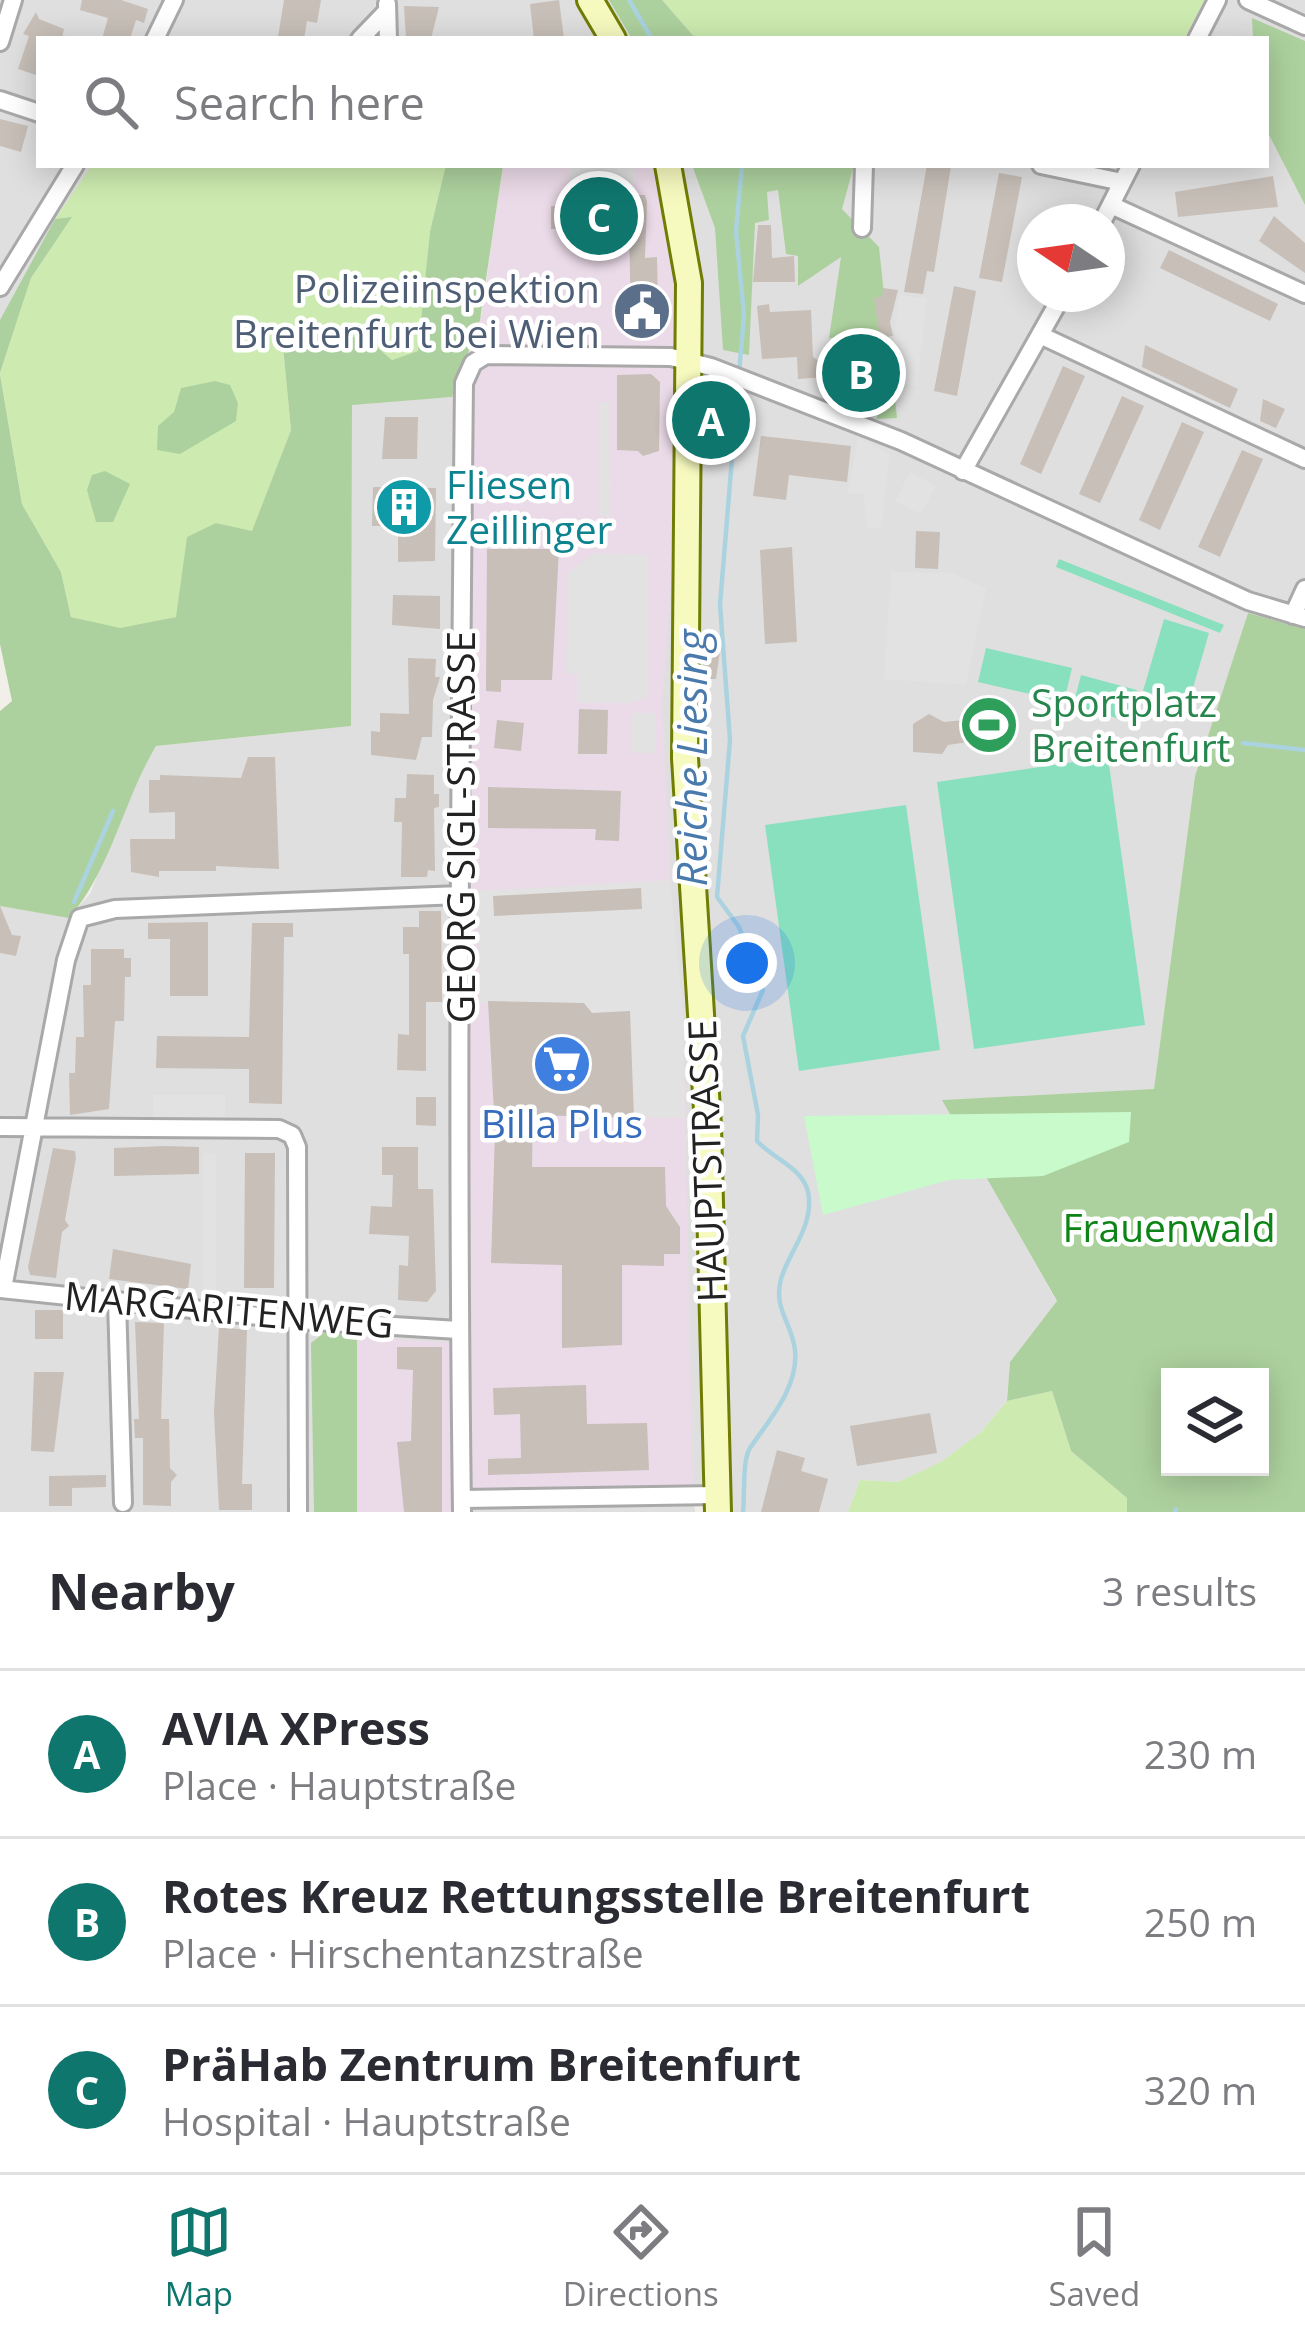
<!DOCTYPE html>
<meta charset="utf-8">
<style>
:root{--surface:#fff;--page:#f7f7f7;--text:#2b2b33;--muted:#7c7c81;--line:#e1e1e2;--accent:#0f766e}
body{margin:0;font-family:"Open Sans",sans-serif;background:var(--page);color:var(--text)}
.controls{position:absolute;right:36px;bottom:36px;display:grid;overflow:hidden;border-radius:0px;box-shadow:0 6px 30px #0003}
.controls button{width:108px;height:108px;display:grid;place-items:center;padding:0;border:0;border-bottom:3px solid var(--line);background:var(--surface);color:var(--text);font:60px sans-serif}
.compass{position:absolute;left:1017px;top:204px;width:108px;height:108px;border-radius:50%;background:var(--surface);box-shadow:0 6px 30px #0003;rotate:283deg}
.you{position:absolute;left:747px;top:963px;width:42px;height:42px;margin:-30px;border:9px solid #fff;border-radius:50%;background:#1a73e8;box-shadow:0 0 0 18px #1a73e833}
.badge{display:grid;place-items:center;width:78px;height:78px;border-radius:50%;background:var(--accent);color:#fff;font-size:39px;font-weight:700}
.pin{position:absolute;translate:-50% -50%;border:6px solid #fff;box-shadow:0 3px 12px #0006}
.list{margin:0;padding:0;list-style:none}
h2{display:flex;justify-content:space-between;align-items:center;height:156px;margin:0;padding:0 48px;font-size:51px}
h2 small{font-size:39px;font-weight:400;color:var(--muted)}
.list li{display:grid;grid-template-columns:78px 1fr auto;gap:36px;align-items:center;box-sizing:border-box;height:168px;padding:0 48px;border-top:3px solid var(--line)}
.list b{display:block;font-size:45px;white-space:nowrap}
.list p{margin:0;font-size:39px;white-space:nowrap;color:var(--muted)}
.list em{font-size:39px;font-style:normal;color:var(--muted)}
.icon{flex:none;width:66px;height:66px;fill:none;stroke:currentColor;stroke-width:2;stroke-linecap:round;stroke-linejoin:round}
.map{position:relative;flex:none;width:1305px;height:1512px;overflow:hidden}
.search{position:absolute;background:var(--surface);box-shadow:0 6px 30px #0003;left:36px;right:36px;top:36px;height:132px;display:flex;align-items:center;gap:30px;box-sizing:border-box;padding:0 42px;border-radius:0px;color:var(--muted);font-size:45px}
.sheet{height:660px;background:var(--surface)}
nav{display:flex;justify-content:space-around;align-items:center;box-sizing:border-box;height:168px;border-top:3px solid var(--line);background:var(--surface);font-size:33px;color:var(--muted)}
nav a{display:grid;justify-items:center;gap:6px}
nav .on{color:var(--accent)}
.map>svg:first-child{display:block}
</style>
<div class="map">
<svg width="1305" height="1512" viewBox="0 0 1305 1512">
<rect width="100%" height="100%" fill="#f2efe9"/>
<path fill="#e0dfdf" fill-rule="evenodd" d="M0,0H1305V629L1248,614L1195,776L1154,1090L943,1100L1057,1302L1010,1362L1007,1401L981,1432L942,1462L898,1482L860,1480L848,1512H730L693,1489L695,1512H0V906L69,917L90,894L133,784L156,746L350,726L352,404L452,397L482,313L503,165H1266V39H39V165H92L0,320ZM1035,222H1107V294H1035Z"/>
<path fill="#ebdbe8" d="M503,165H656L676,249L675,525L662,705L675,971L683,1014L693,1488H470V1512H357V1336L450,1343L452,397L482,313Z"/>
<path fill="#cdebb0" d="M662,0H1205L1184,39H696Z
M92,165H446L430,231L419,351L392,360L370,341L283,347L291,430L252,532L216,523L176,617L120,629L71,617L61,572L22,504L0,373L31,278L71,218L55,219Z
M1052,1391L1071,1451L1127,1498V1512H848L860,1480L898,1482L941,1462L981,1432L1007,1401Z"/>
<path fill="#add19e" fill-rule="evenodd" d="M609,0H662L696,39H632Z
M1252,18L1305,41V205L1266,129V39H1253Z
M446,165H503L480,320L452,397L352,405L351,726L156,746C123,801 111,870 69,918L0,906V711L12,701L0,644V374L22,504L61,572L71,617L120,628L176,617L187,537L216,523L252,531L291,430L283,347L312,327L370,341L392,360L418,351L430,231Z
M692,165H854L842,209L879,247L897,418L877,419L882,359L846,338H829L841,257L798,286V256L786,254L778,190L767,192L769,220L755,223L749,355L723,350L715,228Z
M72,217L31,278L0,373V320L55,219Z
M215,381L230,385L238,403L236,421L180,454L157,450L158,426L174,412L181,388Z
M105,471L130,484L113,522H96L87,490L92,475Z
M1248,613L1305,629V1512H1127V1498L1071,1451L1052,1391L1007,1401L1010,1362L1057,1301L942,1100L1154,1089L1195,776ZM1170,1377H1260V1467H1170Z
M325,1332L357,1336V1512H314L311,1343Z"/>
<path fill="#c8facc" d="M1131,1112L1129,1142L1043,1176L949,1180L823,1215L804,1116Z"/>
<path fill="#88e0be" d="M1059,559L1224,625L1220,633L1056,567Z
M1164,619L1209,633L1188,705L1143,691Z
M986,648L1072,668L1064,702L978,682Z
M1081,675L1137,690L1128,721L1073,706Z
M1108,757L1145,1025L974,1049L937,782Z
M906,805L940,1050L799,1071L765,825Z"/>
<path fill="#e2e2e2" d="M569,165H635V184H569Z
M899,295L927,299L917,386L889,381Z
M599,402H609L610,516H600Z
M858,438L890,454L881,528H867L863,493L848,494Z
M910,472L936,486L921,514L895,501Z
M594,553L648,555V696L631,703H577L578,674L566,673L568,573Z
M891,572L953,573L986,589L966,685L884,679Z
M631,713H656V753H631Z
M670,880L683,1014L684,1118L634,1117L629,1011L592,1013L584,1003L479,1002L478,891Z
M153,1095H225V1120L153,1119Z
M203,1153L216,1154V1295H202Z"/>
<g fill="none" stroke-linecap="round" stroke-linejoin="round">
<path stroke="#aad3df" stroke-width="4.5" d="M629,0L652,39
M739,373L744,315L736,231L742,165
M738,385L720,605L730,740L717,897L739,927L763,990L743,1036L758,1115L757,1141C772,1158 803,1168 808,1192C815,1225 789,1251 781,1279C773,1309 792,1323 795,1350C799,1388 768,1421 750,1448C742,1460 745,1496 743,1512
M1243,743L1305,750
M1212,745L1230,744
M74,902L113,811
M1175,1512L1176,1509"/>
</g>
<path fill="#c7bfb8" d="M82,0H121L148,9L144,23L136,20L130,39H102L108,18L80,10Z
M284,0H321L317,23L307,21L304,39L278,37Z
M559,0L564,39H534L530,4Z
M404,6L439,7L431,39H406Z
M36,12L39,19L64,29L62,39H39V76L18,69L29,36L23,34Z
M0,119L28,126L21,152L0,146Z
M927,165L951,166L934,272L927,271L923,294L904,292Z
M999,173L1022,177L1002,282L979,278Z
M1273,176L1278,207L1178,217L1175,192Z
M615,195H645L647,202L645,258L657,257L658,305L651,306V315L631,316L629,230L551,229V206L615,205Z
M1274,216L1305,243V273L1259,241Z
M758,225H771L772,258L794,256L795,282H753Z
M1169,250L1278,304L1270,321L1160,268Z
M954,286L976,291L957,396L934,391Z
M883,288L898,290L890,322L893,336L880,338L874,298L882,297Z
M769,304L770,312L811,310L813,357L820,362L881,364L880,390L853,389L854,383L840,382L841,376L798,379L797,357L762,359L757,306Z
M1145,345L1238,389L1230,408L1142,367Z
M1063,366L1085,376L1041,474L1020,464Z
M651,374L660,382L659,451L643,456L638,451L617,450V375Z
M1122,396L1144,406L1100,503L1079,494Z
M1263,399L1285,409L1276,428L1260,421Z
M704,405L721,406L720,436L704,435Z
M385,417H418L417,459H382Z
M1182,422L1204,432L1160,530L1139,520Z
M761,436L851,446L847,482L789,475L786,500L753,496Z
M1242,450L1263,459L1220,557L1198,547Z
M373,487L436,488L435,561L398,562V526H372Z
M916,531L940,532L938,569L915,568Z
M792,547L797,642L765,644L760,550Z
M487,549H559L552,680H501V692L486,691Z
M393,595L440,596V629L392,625Z
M702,647L720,651L716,679H702Z
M408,658L436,659L435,677H440L433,700L432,737H422L416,760L371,755V731L380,732V713L409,714Z
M579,709L608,710L607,754H578Z
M929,714L944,722L964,720L968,742L948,745L942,754L913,752V724Z
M497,720L524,723L521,751L494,748Z
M248,757H275L279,869L216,866V871H159V877L131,872L130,839H175V812L149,813V780H160V775L241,778Z
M407,774L434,775V794H439V807L434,808L435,871L428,870L427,877H401L402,822H394L395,798H406Z
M488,787L621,791L619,841L595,840L596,829L488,828Z
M641,888L642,909L494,916L493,896Z
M0,906L12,935L21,936L16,956L0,953Z
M419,911H441L442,1002H426V1071L397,1070L398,1034L409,1035V954H403V927H419Z
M208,922V996H170V939H148V923Z
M252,923H293V937H284L282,1104L249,1103V1069L156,1068L157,1036L249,1037Z
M91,949H124V958H131V977H125L124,1021H115L109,1109L70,1115L69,1073H75L76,1037H84L83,985H91Z
M488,1001L584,1003L592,1013L630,1011L634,1118L533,1115L532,1167H665L666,1206L680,1227V1254H664V1266L622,1265V1345L562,1348V1265L491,1263L495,1131Z
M416,1097H436V1126L416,1125Z
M165,1146L199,1147V1174L114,1176V1148Z
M382,1147H418V1189H433L436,1291L427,1302L398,1300L399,1265L408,1266L409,1236L369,1234L371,1206L392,1207L393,1175H382Z
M53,1148L75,1151L76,1158L65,1220L69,1226L62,1232L56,1278L30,1275L28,1267Z
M245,1153H275L274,1288H244Z
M113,1249L191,1264L188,1289L109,1279Z
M35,1310H63V1339H35Z
M135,1322L164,1323L161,1419H169L170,1468L177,1475L171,1482V1506L143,1505V1438H135L134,1419H139Z
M219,1327L247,1330L242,1484H252V1510H219L214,1412Z
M397,1347H442V1512H404L397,1442L411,1441L413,1370L397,1369Z
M34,1372H64L54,1452L31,1451Z
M586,1385L587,1424L647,1423L649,1470L488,1475V1459L521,1458L520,1414L494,1415L493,1388Z
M930,1413L937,1453L857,1466L850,1426Z
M777,1450L805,1458L801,1471L828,1479L819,1512H761Z
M106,1475V1487L72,1488V1506H49V1476Z"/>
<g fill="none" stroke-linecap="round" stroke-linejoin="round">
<g stroke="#a9a9a9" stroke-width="22">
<path id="street" d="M1248,0L1305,26
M387,4L388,39
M155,39L174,0
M360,39L387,11
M1197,39L1217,0
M0,42L13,0
M0,100L39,113
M1041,165L1122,182
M1111,205L1305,294
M1102,222L1131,165
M862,228L864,165
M0,287L75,165
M1040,335L1305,459
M963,471L1063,294
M1293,615L1305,589
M0,1127L279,1129L292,1135L297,1147L298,1512
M3,1288L66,960L80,918L115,909L460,895
M0,1289L298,1320L458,1330
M117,1301L123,1503
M462,1499L717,1495
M462,1512C457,1136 460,759 464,383L473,363L486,355L671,357L711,367L901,441L1248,601L1305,618"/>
</g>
<g stroke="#707d05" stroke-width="30">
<path id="secondary" d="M590,0L613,39
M668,165L689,283L685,758L708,1126L718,1512"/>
</g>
<use href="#street" stroke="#fff" stroke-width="16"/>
<use href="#secondary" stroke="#f7fabf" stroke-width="24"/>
</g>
<defs>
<g id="civic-disc" transform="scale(3)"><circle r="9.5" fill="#5c6f8a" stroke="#fff"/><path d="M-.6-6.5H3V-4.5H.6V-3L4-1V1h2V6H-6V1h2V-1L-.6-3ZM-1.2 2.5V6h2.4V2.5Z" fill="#fff"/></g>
<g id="building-disc" transform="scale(3)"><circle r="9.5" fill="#0f9aa8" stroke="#fff"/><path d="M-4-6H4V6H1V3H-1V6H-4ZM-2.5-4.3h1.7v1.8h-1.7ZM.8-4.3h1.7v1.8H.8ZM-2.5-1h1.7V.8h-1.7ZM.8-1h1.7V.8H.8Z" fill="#fff"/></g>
<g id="stadium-disc" transform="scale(3)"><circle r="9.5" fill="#2e9e5b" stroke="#fff"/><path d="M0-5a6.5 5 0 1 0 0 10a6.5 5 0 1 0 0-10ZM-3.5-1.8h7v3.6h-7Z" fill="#fff"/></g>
<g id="supermarket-disc" transform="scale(3)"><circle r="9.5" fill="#3f7fe0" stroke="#fff"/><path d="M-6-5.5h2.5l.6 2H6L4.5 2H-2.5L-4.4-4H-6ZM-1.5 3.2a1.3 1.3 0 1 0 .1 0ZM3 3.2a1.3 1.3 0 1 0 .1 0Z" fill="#fff"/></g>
</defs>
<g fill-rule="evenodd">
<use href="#civic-disc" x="642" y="311"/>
<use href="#building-disc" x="404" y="507"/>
<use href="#stadium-disc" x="989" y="725"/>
<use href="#supermarket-disc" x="562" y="1064"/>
</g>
<g text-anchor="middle" stroke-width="9" stroke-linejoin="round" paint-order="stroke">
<g font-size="39" fill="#4e5e75" stroke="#fff" text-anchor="end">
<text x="600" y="303">Polizeiinspektion<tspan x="600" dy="45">Breitenfurt bei Wien</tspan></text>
</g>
<g font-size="39" fill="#0d838f" stroke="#fff" text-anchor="start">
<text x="446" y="499">Fliesen<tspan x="446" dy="45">Zeillinger</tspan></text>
</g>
<g font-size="39" fill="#27864d" stroke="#fff" text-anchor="start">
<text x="1031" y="717">Sportplatz<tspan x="1031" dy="45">Breitenfurt</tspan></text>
</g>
<g font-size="39" fill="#222" stroke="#fff">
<text transform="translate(461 827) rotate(-90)" y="14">GEORG SIGL-STRASSE</text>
<text transform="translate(707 1161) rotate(-92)" y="14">HAUPTSTRASSE</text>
<text transform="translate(229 1310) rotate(5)" y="14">MARGARITENWEG</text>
</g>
<g font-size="39" fill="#366cbe" stroke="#fff">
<text x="562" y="1138">Billa Plus</text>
</g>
<g font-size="39" fill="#0c8416" stroke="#fff">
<text x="1169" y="1242">Frauenwald</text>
</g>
<g font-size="42" font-style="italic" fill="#4a7aab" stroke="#fff">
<text transform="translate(692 758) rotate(-90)" y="15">Reiche Liesing</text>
</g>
</g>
</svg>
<div class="controls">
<button><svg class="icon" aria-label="layers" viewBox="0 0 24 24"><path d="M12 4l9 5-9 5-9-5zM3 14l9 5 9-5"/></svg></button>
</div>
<svg class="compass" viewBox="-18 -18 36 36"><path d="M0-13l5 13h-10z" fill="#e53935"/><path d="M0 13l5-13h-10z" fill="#7c7c81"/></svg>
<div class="you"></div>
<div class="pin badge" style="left:711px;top:420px">A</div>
<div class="pin badge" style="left:861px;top:373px">B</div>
<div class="pin badge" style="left:599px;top:216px">C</div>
<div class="search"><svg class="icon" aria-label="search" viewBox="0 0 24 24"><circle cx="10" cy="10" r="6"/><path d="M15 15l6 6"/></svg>Search here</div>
</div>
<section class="sheet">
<h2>Nearby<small>3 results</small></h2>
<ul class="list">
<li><span class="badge">A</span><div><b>AVIA XPress</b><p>Place · Hauptstraße</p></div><em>230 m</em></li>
<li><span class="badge">B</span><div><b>Rotes Kreuz Rettungsstelle Breitenfurt</b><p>Place · Hirschentanzstraße</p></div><em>250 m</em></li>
<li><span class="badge">C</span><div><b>PräHab Zentrum Breitenfurt</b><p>Hospital · Hauptstraße</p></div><em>320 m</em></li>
</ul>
</section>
<nav>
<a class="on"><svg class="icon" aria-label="map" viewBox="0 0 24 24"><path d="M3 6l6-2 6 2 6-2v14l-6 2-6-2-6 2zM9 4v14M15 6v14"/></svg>Map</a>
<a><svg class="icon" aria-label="directions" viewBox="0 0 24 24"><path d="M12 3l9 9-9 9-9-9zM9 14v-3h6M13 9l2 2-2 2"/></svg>Directions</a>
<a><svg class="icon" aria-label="saved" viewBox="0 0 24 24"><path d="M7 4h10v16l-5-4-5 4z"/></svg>Saved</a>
</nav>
